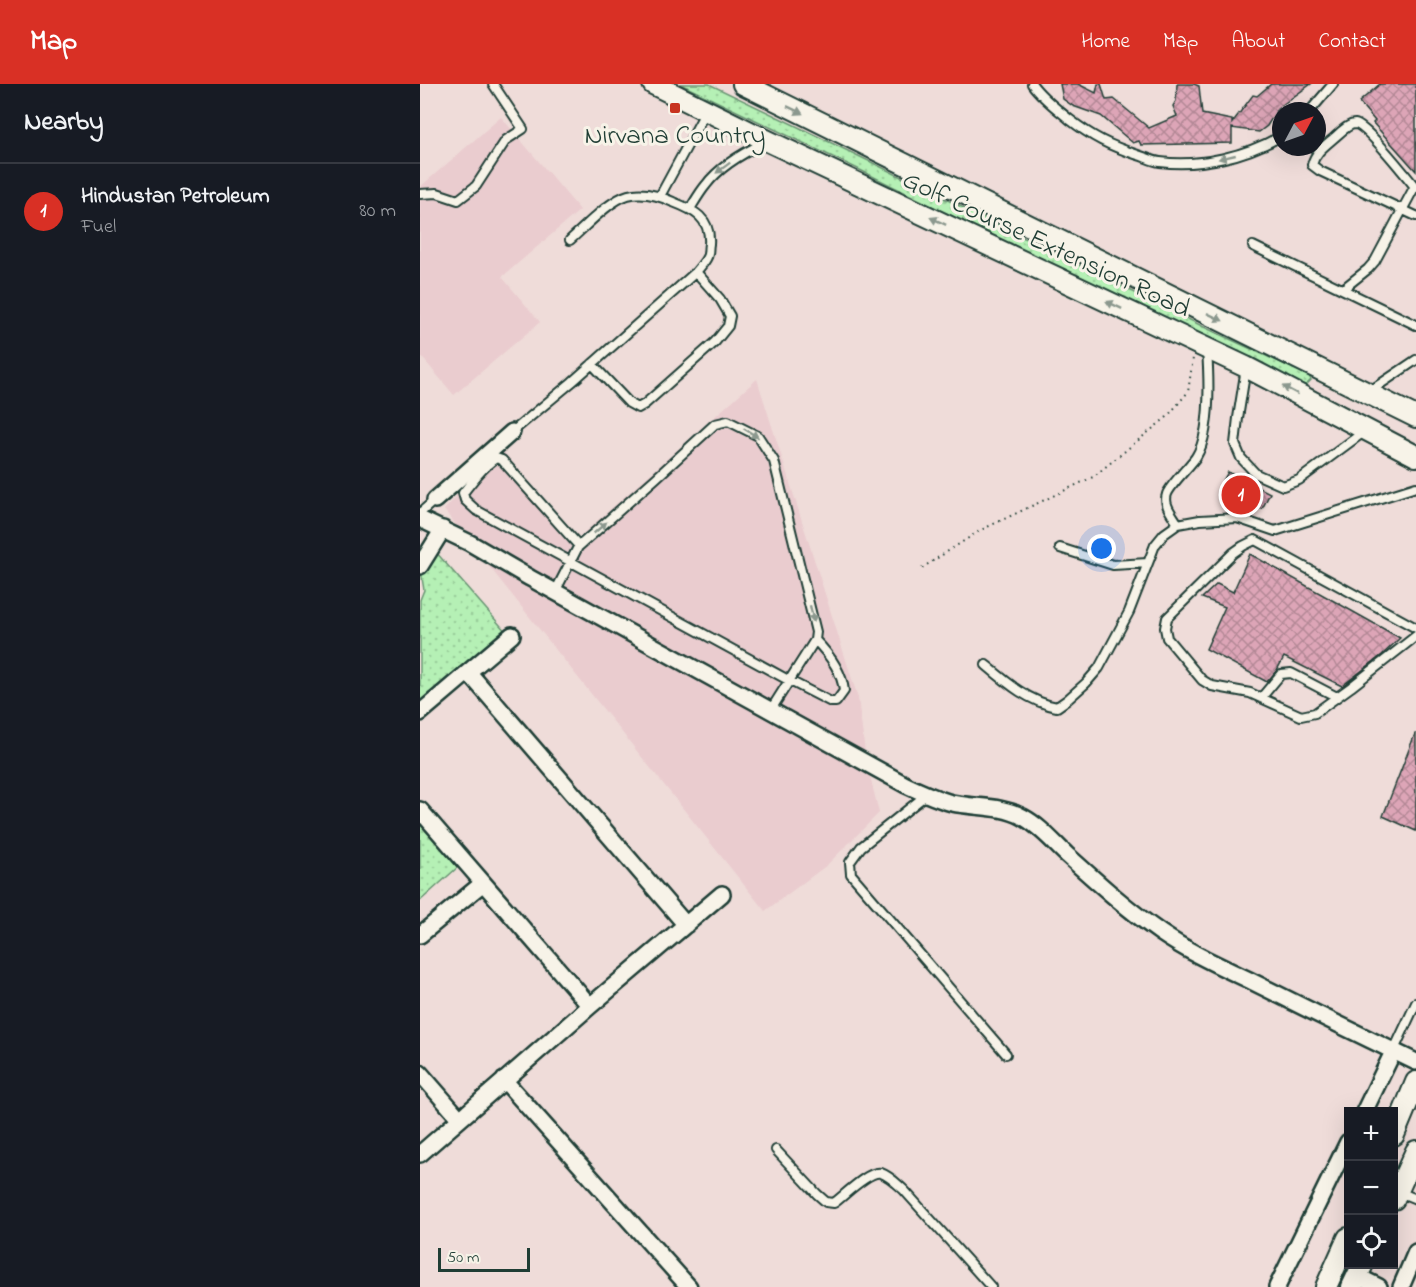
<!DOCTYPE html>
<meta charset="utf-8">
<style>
:root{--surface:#171b24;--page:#20242c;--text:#f1f3f6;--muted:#9ea1a6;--line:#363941;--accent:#d93025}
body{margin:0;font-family:"Indie Flower",sans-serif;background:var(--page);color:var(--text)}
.controls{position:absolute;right:18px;bottom:18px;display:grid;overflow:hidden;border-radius:0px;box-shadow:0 6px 24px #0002}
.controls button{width:54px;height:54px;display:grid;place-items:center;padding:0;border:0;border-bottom:2px solid var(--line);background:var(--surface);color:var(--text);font:30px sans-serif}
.compass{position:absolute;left:852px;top:18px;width:54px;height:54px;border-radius:50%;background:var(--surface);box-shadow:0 6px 24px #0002;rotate:49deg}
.scale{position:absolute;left:18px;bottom:15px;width:92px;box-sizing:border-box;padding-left:6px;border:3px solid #1f3d34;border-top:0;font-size:16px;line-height:21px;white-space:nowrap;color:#1f3d34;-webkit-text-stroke:4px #f7f3e8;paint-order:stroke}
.you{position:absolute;left:682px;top:465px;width:21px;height:21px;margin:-15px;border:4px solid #fff;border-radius:50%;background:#1a73e8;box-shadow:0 0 0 9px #1a73e833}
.badge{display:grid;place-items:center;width:39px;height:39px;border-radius:50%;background:var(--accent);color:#fff;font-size:20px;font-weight:700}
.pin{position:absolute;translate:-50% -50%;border:3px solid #fff;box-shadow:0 2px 6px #0006}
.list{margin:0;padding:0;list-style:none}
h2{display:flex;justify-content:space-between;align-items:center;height:78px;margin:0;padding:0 24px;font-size:26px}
h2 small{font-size:20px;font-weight:400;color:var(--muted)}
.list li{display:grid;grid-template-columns:39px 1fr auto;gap:18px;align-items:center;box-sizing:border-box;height:96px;padding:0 24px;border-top:2px solid var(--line)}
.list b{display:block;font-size:22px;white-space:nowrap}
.list p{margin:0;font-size:20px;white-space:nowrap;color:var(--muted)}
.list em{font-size:20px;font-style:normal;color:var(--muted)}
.icon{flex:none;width:33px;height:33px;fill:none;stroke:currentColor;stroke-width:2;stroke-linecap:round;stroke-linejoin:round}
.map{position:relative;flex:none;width:996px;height:1203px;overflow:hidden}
header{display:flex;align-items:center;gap:36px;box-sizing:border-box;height:84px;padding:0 30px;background:var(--accent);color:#fff}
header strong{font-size:28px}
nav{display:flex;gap:33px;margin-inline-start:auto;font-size:21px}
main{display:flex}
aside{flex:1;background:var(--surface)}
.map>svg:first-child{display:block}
</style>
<header>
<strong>Map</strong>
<nav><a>Home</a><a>Map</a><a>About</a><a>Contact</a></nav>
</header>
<main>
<aside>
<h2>Nearby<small></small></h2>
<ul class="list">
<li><span class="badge">1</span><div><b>Hindustan Petroleum</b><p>Fuel</p></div><em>80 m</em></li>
</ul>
</aside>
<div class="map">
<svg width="996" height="1203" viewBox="0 0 996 1203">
<defs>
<pattern id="grass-dots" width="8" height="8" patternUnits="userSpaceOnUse" patternTransform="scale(1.5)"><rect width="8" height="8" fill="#b5f0b5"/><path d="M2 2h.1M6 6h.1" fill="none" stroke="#9bcf9c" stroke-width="1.8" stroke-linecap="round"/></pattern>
<pattern id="building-cross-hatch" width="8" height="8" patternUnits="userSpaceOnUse" patternTransform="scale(1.5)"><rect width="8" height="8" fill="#dda5b7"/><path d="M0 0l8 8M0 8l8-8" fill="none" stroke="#b38896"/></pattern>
</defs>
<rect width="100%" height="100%" fill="#efdcd9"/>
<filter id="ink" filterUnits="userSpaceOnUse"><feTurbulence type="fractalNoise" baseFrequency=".0167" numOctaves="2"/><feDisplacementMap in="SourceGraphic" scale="12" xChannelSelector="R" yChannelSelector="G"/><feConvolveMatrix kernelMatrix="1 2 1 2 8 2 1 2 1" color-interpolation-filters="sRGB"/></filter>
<g filter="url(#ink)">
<path fill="#eacccf" d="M81,33L160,126L82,193L120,238L34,311L0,271V103Z
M337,295L438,614L446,676L459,729L407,781L345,827L24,426L81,365L157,455Z"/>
<path fill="url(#grass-dots)" stroke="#6a9674" stroke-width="1.5" d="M260,0H289L455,80L786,244L883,289L889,292L891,296L885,302L882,303L750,241L438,85Z
M15,467L87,549L0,625V516L4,506L1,488Z
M0,740L38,783L0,817Z"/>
<path fill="url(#building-cross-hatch)" stroke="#1f3d34" stroke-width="1.5" d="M640,0H658L676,9L678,0H681L686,16L694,15L729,44L757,32L753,22L756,17L757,0H774L779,2L782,30L812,36V39L833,11L837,12L851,0H891L858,24L847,42L839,48L812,44V59L721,61L719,57L713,59L681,32L653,22L643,15Z
M960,0H996V87L953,39L955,37L939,18Z
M808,388L850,409L842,425L799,404Z
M830,470L980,554L962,571L922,602L864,573L857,586L847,598L786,565L805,523L782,514L797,500L813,508Z
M995,650H996V747L963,732Z"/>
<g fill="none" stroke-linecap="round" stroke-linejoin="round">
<g stroke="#1f3d34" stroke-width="12">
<path id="lane" d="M612,0C622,14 636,24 649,35C672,53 690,62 718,71C725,73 733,77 740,78C781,83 826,72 861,52
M890,27L913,0
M996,104C987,93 946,41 935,40C928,40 920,49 915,53C906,61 895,68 892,81L900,87L996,132
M0,110L17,109L38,116L56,102L86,56L103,45L73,0
M240,112L286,27
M270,125C275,117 280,108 286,101C300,82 323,69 344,59
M833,162L996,241
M923,205L948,185L955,177L995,102
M172,280L209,319L218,324L225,320L295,258L308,242L310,232L300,215L276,188
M826,284L818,334L815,360L821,374L836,390L863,402L879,396L945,347
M950,307L996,276
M92,348L152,298L276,188C279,184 285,178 287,173C289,170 288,164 289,160C291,134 274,126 253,118C240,112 223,107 208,111C190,116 165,143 150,156
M0,429L15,416
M758,440C753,431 743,421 747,410C751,400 769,383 776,373C791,349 789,294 787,266
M159,462L82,376L76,374C63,383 53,396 43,409L45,416L56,426L370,597L411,618H416L424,607C422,588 408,569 395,556
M640,464L693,481L728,479
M135,508L158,463L236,394L295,340L308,337L338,352L354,377L396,548L395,556L350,627
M996,544L835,456L823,462L813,469L747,534L745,544L747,554L782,596L792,602L830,609L881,632L895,629L931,603L996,552
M566,581C586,598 609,618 637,623L647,616L666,599L679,584L709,528L735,461L744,450L758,440L780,436L817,434L855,447L996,403
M841,614L861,590L871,589L917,613
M506,711L441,763L430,778L431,790L586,970
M973,968L996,919
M356,1066L397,1110L406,1118L414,1119C425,1111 449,1086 461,1089C470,1092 477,1100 484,1106L571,1203
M979,1108L996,1115"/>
</g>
<g stroke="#1f3d34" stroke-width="20">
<path id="street" d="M15,416L92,348
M0,435L50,459L110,494L486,701C501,708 516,715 532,719C556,724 581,721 603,733C620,742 633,758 647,771C677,798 708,826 741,849C770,869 802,883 833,898C887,925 942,952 996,978
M0,482L23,445
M49,589L266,841
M0,629L92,551
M0,726L170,922
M0,851L63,799
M0,989L40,1035
M84,996L269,1203
M944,1028L973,968
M0,1070L170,922L302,810
M937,1192L959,1203
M857,1203L928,1058
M981,1203L996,1168"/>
</g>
<g stroke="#1f3d34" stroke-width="24">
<path id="secondary" d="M233,0L348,57L826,283L996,372
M323,0L996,333
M974,1051L996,998
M974,1115L996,1067
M906,1203L928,1154
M932,1203L943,1180"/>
</g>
<path stroke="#1f3d34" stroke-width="2" stroke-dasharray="1.5 4.5" stroke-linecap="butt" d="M502,484L561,446L673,393L747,333L768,308L773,274"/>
<use href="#lane" stroke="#f7f3e8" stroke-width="8"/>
<use href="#street" stroke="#f7f3e8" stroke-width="15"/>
<use href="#secondary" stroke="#f7f3e8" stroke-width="20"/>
</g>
<defs><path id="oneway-solid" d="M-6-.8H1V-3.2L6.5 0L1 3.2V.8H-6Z" transform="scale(1.5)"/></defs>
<g fill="#8b988e">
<use href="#oneway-solid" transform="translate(375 26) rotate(26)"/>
<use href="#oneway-solid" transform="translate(807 73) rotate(167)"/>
<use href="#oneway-solid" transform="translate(303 84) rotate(143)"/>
<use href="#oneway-solid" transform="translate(518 137) rotate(-155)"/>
<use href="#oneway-solid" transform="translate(694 221) rotate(-155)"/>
<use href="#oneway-solid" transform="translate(795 233) rotate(26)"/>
<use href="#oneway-solid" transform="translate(870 306) rotate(-152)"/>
<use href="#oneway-solid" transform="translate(331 349) rotate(32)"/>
<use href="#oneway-solid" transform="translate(180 444) rotate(-41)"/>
<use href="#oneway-solid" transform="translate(392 530) rotate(77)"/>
</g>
</g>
<rect fill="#c8321e" stroke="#f7f3e8" stroke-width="2" x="249" y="18" width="12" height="12" rx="3"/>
<g text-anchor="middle" stroke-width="6" stroke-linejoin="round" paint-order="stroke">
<g font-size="27" fill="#1f3d34" stroke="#f7f3e8">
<text x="255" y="59">Nirvana Country</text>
</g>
<g font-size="27" fill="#1f3d34" stroke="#f7f3e8">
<text transform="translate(627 159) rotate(25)" y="9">Golf Course Extension Road</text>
</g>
</g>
</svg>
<div class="controls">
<button>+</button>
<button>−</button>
<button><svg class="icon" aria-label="locate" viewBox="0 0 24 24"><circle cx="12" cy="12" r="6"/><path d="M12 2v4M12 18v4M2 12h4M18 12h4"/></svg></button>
</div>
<svg class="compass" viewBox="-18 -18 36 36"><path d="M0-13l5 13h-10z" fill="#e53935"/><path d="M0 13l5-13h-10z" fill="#9ea1a6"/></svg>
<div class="scale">50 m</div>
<div class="you"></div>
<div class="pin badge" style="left:821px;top:411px">1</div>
</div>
</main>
